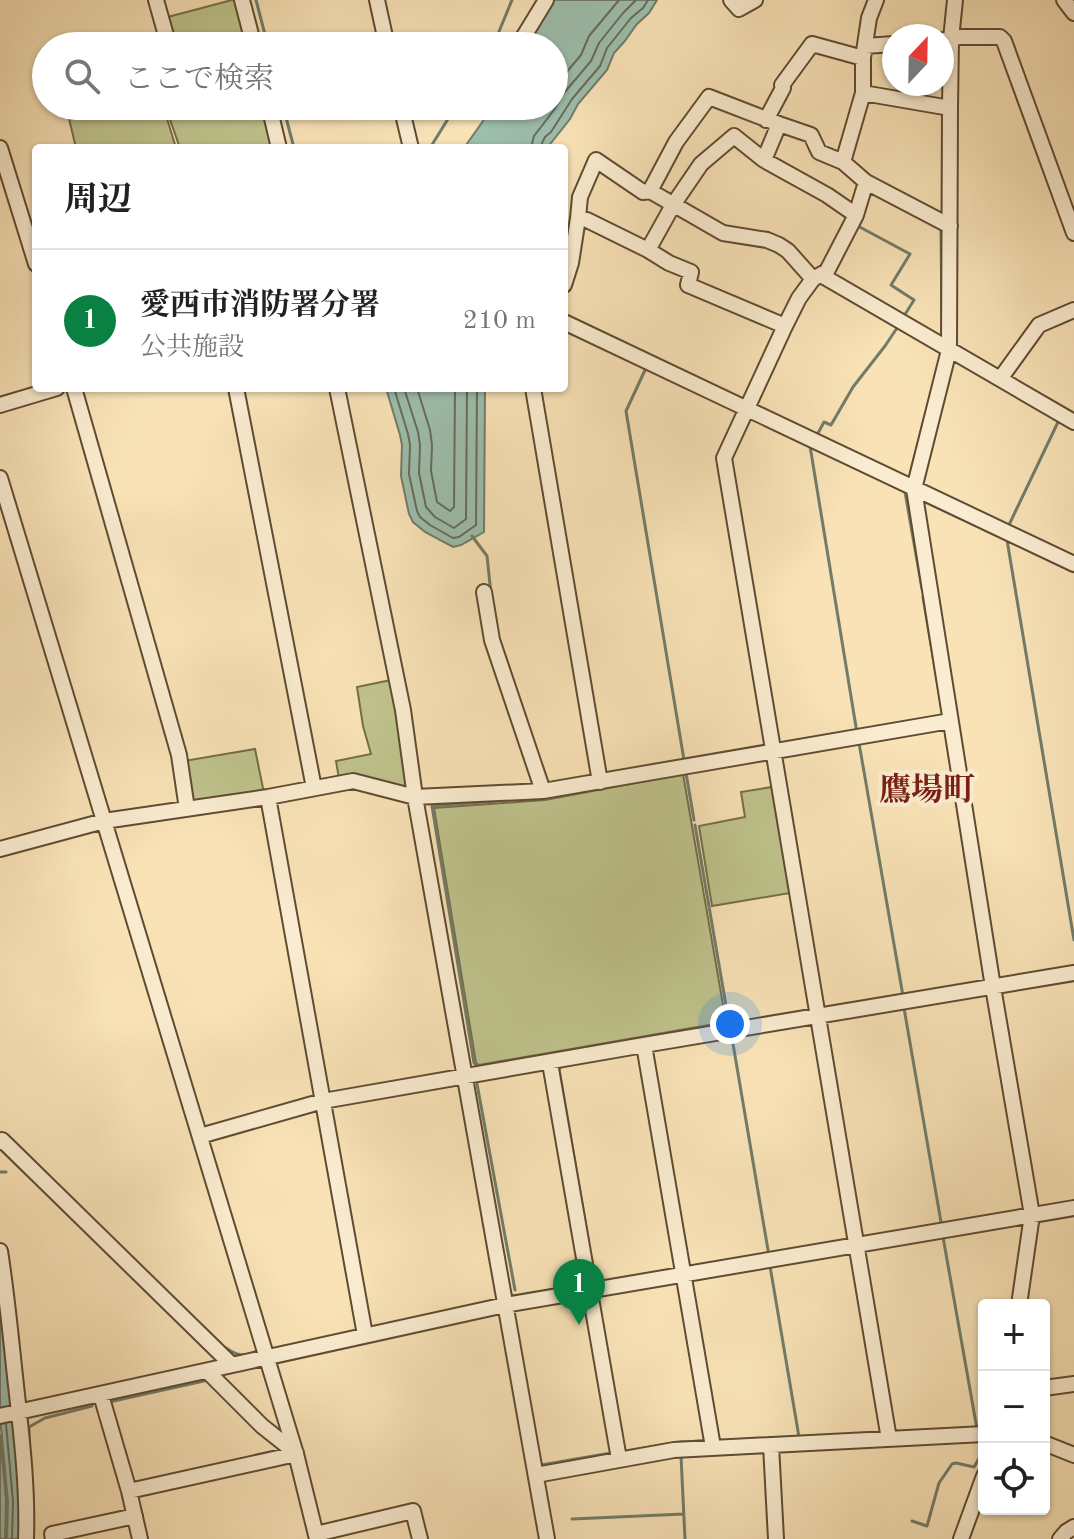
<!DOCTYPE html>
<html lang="ja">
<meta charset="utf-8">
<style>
:root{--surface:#fff;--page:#f2f2f2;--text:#222;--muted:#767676;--line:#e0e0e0;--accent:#0b8043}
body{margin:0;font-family:"Old Standard TT","Noto Serif JP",serif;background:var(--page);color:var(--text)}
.controls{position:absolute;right:24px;bottom:24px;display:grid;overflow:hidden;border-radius:8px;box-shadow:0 2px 6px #0004}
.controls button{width:72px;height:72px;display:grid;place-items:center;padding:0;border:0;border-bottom:2px solid var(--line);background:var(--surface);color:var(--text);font:40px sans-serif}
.compass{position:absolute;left:882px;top:24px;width:72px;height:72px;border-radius:50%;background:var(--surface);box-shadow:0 2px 6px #0004;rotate:22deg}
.you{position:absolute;left:730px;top:1024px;width:28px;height:28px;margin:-20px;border:6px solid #fff;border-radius:50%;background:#1a73e8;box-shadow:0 0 0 12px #1a73e833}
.badge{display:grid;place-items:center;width:52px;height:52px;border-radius:50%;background:var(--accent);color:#fff;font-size:26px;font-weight:700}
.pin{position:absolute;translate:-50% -66px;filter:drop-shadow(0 2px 4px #0008)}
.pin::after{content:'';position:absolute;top:42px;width:28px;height:24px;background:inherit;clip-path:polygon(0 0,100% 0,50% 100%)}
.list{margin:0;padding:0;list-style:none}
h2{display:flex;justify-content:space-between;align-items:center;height:104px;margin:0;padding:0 32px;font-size:34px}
h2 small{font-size:26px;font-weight:400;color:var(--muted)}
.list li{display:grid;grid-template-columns:52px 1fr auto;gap:24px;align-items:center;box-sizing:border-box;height:144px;padding:0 32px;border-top:2px solid var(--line)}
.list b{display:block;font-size:30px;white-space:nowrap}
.list p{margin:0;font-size:26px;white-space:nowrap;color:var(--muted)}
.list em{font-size:26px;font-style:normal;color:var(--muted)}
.icon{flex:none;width:44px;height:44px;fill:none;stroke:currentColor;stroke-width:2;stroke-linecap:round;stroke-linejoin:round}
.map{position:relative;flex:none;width:1074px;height:1539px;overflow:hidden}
.search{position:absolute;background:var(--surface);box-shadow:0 2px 6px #0004;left:32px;top:32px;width:536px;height:88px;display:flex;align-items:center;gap:20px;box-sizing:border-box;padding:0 28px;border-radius:44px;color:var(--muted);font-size:30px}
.panel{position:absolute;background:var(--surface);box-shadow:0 2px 6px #0004;left:32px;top:144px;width:536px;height:248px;border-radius:8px}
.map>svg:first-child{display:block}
</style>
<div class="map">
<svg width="1074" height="1539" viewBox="0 0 1074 1539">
<rect width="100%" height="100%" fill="#f8e2b6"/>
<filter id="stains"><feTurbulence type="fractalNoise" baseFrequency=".0025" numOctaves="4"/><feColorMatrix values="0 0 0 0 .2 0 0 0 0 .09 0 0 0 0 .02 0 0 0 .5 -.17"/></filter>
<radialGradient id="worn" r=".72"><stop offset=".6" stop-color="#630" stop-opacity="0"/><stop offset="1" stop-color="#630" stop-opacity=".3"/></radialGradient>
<path fill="#bfc38c" stroke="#766e49" stroke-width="2" d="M232,0H237L247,40C230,51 191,46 171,46L164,18Z
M66,106H264L274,148H180L167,111L165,112L176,148H76Z
M391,680L409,784L402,789L363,776L339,779L336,761L371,754L363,726L357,687Z
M255,749L264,793L196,803L189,801L184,761Z
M683,774L726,1022L479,1065L476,1063L434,808L545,800Z
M772,787L790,893L712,906L699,826L745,817L741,792Z"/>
<path fill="#9dbead" stroke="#717c6a" stroke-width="2" d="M553,0H657L649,13L637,24L624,42L614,53L607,70L578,104L570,119L547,148H464L483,121L490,106H554V46H523Z
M386,388H485L484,532L461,545L453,547L425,532L413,522L409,514L401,476L402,445L400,435Z
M0,1275L21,1502L19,1539H7L8,1502L0,1417Z
M0,1434L6,1501L5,1539H0Z"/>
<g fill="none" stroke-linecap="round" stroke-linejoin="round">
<path stroke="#666c5a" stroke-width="2" d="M554,87L581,55L589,36L619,0
M531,148L534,136L554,110L564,93L591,61L599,43L623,13L636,0
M541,148L542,143L545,137L551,132L572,99L600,66L607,48L631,18L643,8L648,0
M394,388L408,434L410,445L409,474L417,511L420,517L430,525L453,538L459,537L476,525L477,388
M404,388L418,432L420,445L419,473L426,507L435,517L454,528L466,519L467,388
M417,388L430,430L432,445L431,471L437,502L450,511L454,507L455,388
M6,1424L13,1502L12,1539"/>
<path stroke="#717c6a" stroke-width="3" d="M256,0L268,46
M493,46L512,0
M283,106L294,148
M430,148L456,106
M856,225L910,254L891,285L914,300L904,316
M941,227L942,322
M646,368L626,411L684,760
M817,435L824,422L831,425L853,387L885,346L899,325
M810,446L857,733
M909,479L924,420
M903,490L905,492L922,589
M921,500L1074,572
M1008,527L1059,420
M472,536L487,556L491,594
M1007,540L1074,940
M923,597L943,716
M498,637L509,668
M945,729L960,824
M859,743L903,996
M686,773L694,820
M695,825L729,1023L709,1027
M904,1008L941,1222
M732,1038L768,1250
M490,1065L478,1066L474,1063L432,806L535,798
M562,1066L559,1069L588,1239
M477,1084L515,1290
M1005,1099L1024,1208
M0,1172H6
M943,1237L977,1429
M770,1266L799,1437
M226,1348C239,1357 246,1357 259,1350
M109,1402L204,1381
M29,1444V1427L45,1418L92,1406
M625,1451L680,1442L704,1441
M681,1456L685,1539
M541,1465L611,1453
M572,1519L684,1514
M912,1521L927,1526L939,1483L952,1464L956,1463L974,1467L984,1450"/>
<g stroke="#604b32" stroke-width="18">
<path id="minor" d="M156,0L169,46
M242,0L254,46
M377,0L387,46
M731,0L739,9L755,0
M955,0L951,39L950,108L949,350L914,489L993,987L1032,1215L1019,1305
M1064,0L1074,13
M943,40L959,37H1000L1004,41L1074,233
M518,46L546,0
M865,46L894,44
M863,93L950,108
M269,106L279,148
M401,106L411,148
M766,120L783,88L782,85L812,44L863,58
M0,148L36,264
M843,162L819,152L811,135L779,124L764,160L827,195L856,215
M866,182L950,226
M650,191L676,142L709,97L779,124
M578,218L587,220L648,250L673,205L701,164L734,136L764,160
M648,250L669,263L691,272L688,285L785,326L724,458L889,1439
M821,275L1074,422
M564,285L571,263L578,218L580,197L596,160L643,192L650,191L723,233L767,240L779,245L788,251L813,279
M564,322L1074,564
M785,326L799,298L813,279L827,271L856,215L866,182L843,162L863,93V58L869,18L876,0
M1000,379L1039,325L1074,310
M74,388L179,755L187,809
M236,388L314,788
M337,388L403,710L415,797L547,1539
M533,388L600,782
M0,405L57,388
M0,478L296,1454
M484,592L492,640L543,791
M268,797L365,1335
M0,849L104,821L268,797L353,781L415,797L543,791L950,721
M644,1045L713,1447
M550,1063L619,1459
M200,1136L323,1101L644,1045L1074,973
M0,1142L2,1140L232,1365
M0,1251C6,1289 10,1328 14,1367C20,1424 28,1481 26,1539
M207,1371L262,1426L296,1453
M1044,1388L1074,1384
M101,1395L129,1491
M0,1416L505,1305L1074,1208
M1044,1443L1074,1455
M771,1445L776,1539
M536,1475L674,1450L984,1434
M316,1534L413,1511L420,1539
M53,1539L52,1534L135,1516
M140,1539L129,1491L296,1454L317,1539
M961,1539L984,1476
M1060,1539L1066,1532L1074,1527"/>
</g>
<use href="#minor" stroke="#faecd0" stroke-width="14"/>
</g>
<g text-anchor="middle" stroke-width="8" stroke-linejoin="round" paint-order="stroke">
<g font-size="32" font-weight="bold" fill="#7a1f14" stroke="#faecd0">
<text x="927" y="800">鷹場町</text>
</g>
</g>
<rect width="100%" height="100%" filter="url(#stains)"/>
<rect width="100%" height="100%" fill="url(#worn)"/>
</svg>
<div class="controls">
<button>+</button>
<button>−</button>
<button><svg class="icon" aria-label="locate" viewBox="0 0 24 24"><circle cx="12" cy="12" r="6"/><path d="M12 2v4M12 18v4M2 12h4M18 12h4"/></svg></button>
</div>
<svg class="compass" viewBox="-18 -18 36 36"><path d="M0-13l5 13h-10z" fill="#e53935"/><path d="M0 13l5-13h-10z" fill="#767676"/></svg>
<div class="you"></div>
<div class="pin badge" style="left:579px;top:1325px">1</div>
<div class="search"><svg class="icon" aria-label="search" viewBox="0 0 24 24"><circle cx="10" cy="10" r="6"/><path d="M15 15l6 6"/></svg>ここで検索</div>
<section class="panel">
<h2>周辺<small></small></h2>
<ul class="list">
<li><span class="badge">1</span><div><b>愛西市消防署分署</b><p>公共施設</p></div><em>210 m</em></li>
</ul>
</section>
</div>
